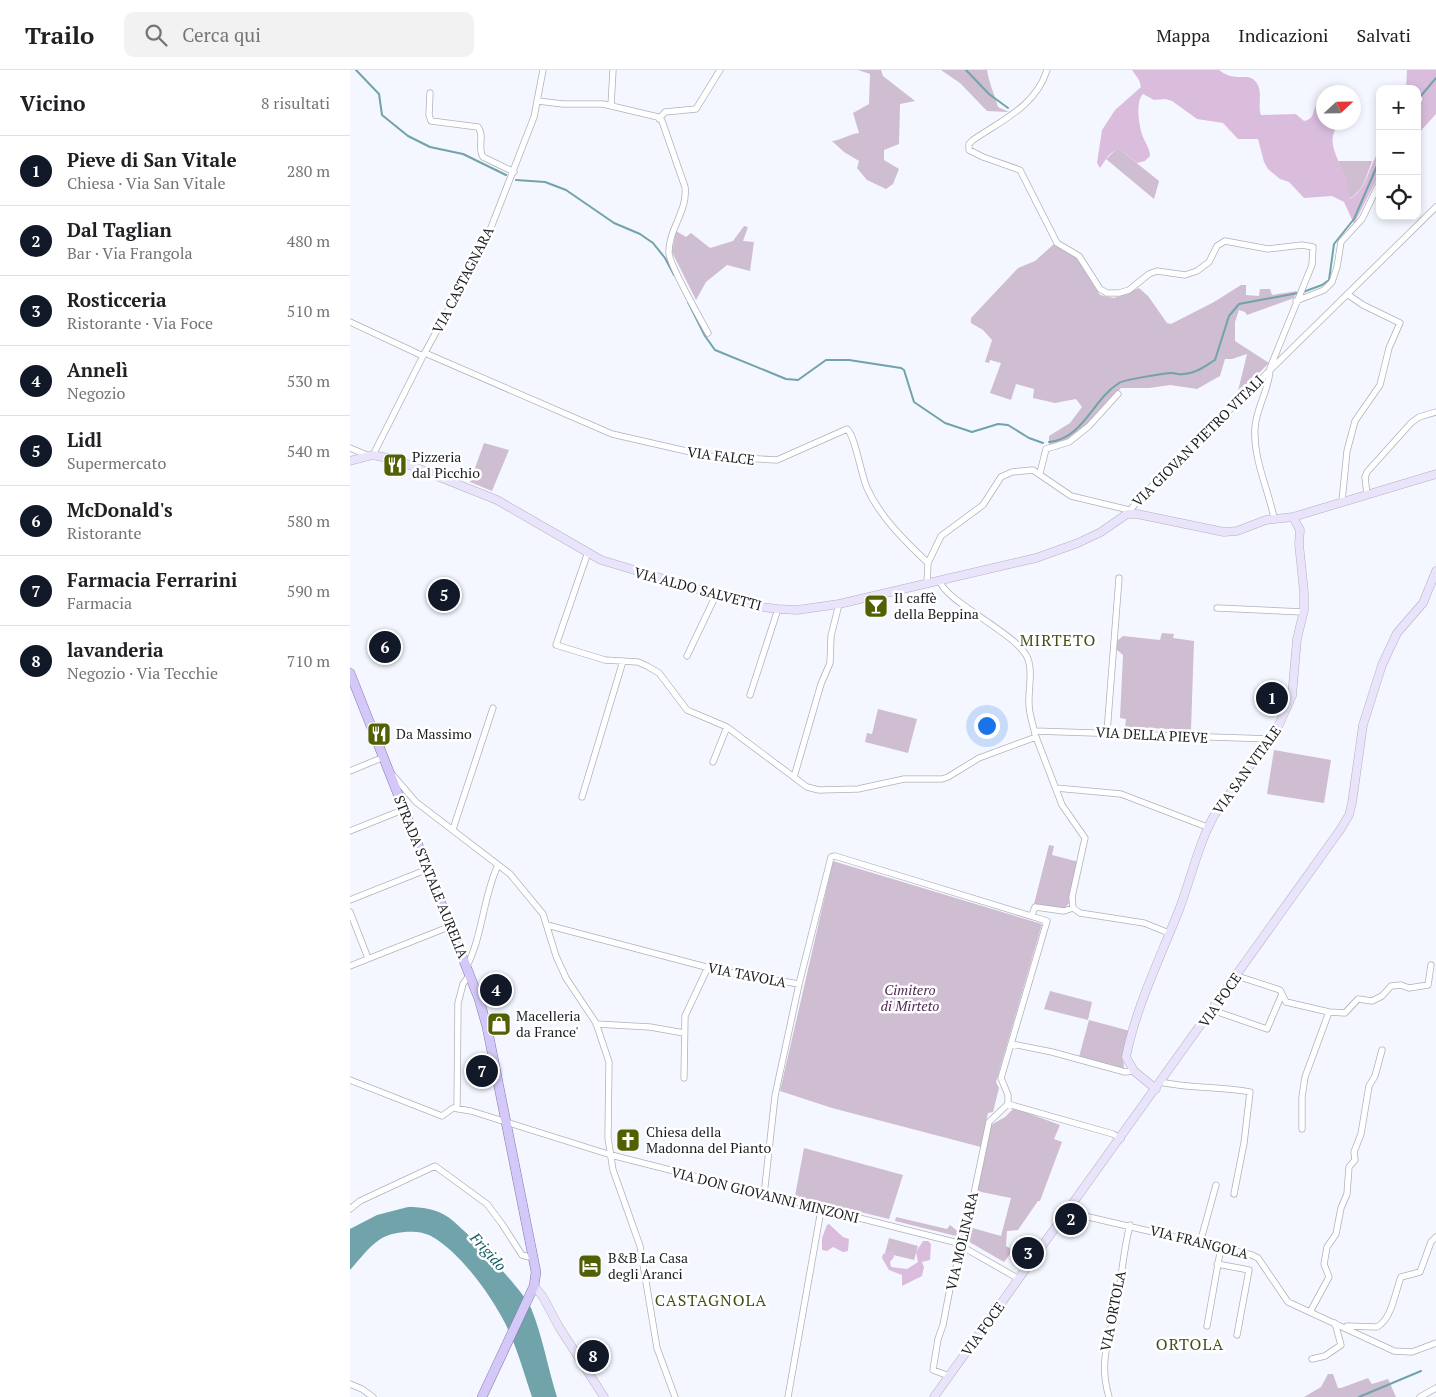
<!DOCTYPE html>
<html lang="it">
<meta charset="utf-8">
<style>
:root{--surface:#fff;--page:#f2f2f2;--text:#202124;--muted:#757577;--line:#e0e0e0;--accent:#111827}
body{margin:0;font-family:"PT Serif",serif;background:var(--page);color:var(--text)}
.controls{position:absolute;right:15px;top:15px;display:grid;overflow:hidden;border-radius:10px;box-shadow:0 2px 8px #0003}
.controls button{width:45px;height:45px;display:grid;place-items:center;padding:0;border:0;border-bottom:1px solid var(--line);background:var(--surface);color:var(--text);font:25px sans-serif}
.compass{position:absolute;left:966px;top:15px;width:45px;height:45px;border-radius:50%;background:var(--surface);box-shadow:0 2px 8px #0003;rotate:68deg}
.you{position:absolute;left:636px;top:655px;width:18px;height:18px;margin:-12px;border:4px solid #fff;border-radius:50%;background:#1a73e8;box-shadow:0 0 0 8px #1a73e833}
.badge{display:grid;place-items:center;width:32px;height:32px;border-radius:50%;background:var(--accent);color:#fff;font-size:16px;font-weight:700}
.pin{position:absolute;translate:-50% -50%;border:2px solid #fff;box-shadow:0 1px 5px #0006}
.list{margin:0;padding:0;list-style:none}
h2{display:flex;justify-content:space-between;align-items:center;height:65px;margin:0;padding:0 20px;font-size:21px}
h2 small{font-size:16px;font-weight:400;color:var(--muted)}
.list li{display:grid;grid-template-columns:32px 1fr auto;gap:15px;align-items:center;box-sizing:border-box;height:70px;padding:0 20px;border-top:1px solid var(--line)}
.list b{display:block;font-size:19px;white-space:nowrap}
.list p{margin:0;font-size:16px;white-space:nowrap;color:var(--muted)}
.list em{font-size:16px;font-style:normal;color:var(--muted)}
.icon{flex:none;width:28px;height:28px;fill:none;stroke:currentColor;stroke-width:2;stroke-linecap:round;stroke-linejoin:round}
.map{position:relative;flex:none;width:1086px;height:1327px;overflow:hidden}
header{display:flex;align-items:center;gap:30px;box-sizing:border-box;height:70px;padding:0 25px;background:var(--surface);border-bottom:1px solid var(--line)}
header strong{font-size:24px}
nav{display:flex;gap:28px;margin-inline-start:auto;font-size:18px}
.search{width:350px;height:45px;background:var(--page);display:flex;align-items:center;gap:12px;box-sizing:border-box;padding:0 18px;border-radius:10px;color:var(--muted);font-size:19px}
main{display:flex}
aside{flex:1;background:var(--surface)}
.map>svg:first-child{display:block}
</style>
<header>
<strong>Trailo</strong>
<div class="search"><svg class="icon" aria-label="search" viewBox="0 0 24 24"><circle cx="10" cy="10" r="6"/><path d="M15 15l6 6"/></svg>Cerca qui</div>
<nav><a>Mappa</a><a>Indicazioni</a><a>Salvati</a></nav>
</header>
<main>
<aside>
<h2>Vicino<small>8 risultati</small></h2>
<ul class="list">
<li><span class="badge">1</span><div><b>Pieve di San Vitale</b><p>Chiesa · Via San Vitale</p></div><em>280 m</em></li>
<li><span class="badge">2</span><div><b>Dal Taglian</b><p>Bar · Via Frangola</p></div><em>480 m</em></li>
<li><span class="badge">3</span><div><b>Rosticceria</b><p>Ristorante · Via Foce</p></div><em>510 m</em></li>
<li><span class="badge">4</span><div><b>Annelì</b><p>Negozio</p></div><em>530 m</em></li>
<li><span class="badge">5</span><div><b>Lidl</b><p>Supermercato</p></div><em>540 m</em></li>
<li><span class="badge">6</span><div><b>McDonald's</b><p>Ristorante</p></div><em>580 m</em></li>
<li><span class="badge">7</span><div><b>Farmacia Ferrarini</b><p>Farmacia</p></div><em>590 m</em></li>
<li><span class="badge">8</span><div><b>lavanderia</b><p>Negozio · Via Tecchie</p></div><em>710 m</em></li>
</ul>
</aside>
<div class="map">
<svg width="1086" height="1327" viewBox="0 0 1086 1327">
<rect width="100%" height="100%" fill="#f4f7ff"/>
<path fill="#cfbdd1" d="M508,0H531L533,6L565,31L550,34L549,74L534,80V90L549,99L543,114L536,119L517,110L507,98L509,91L494,82L482,71C492,70 499,64 509,63L503,43L519,34L520,4Z
M591,0H637C639,13 644,23 648,37L659,42L637,41L610,13Z
M768,78L809,111L804,129L756,89Z
M988,91H1022C1016,107 1014,120 999,129L996,109Z
M394,156L398,157L393,171L404,172L400,201L377,195L356,212L346,230L322,182L326,161L336,167L341,163L360,178L383,171Z
M704,174L725,186L750,225L764,228L789,218L798,226L817,253L821,254L864,232L891,215H896V225L909,226L910,219H920L922,225L947,221L944,228L897,245L895,242L889,240L885,252V271L919,293L887,325L897,284L882,289H875L870,306L847,319L820,315L799,318H771L734,358L719,370L699,376V366L720,353L732,337L726,329L705,333L683,328L684,319L666,314L661,330L640,323L651,293L640,290L639,293L635,292L642,270L633,260L621,253V248L668,198L685,191Z
M134,373L159,380L142,421L120,412Z
M812,563L824,564L823,568L844,571L841,660L775,657L776,649L770,648L773,585L767,580V571L773,566L810,570Z
M528,639L567,649L558,683L515,672L517,663L522,664Z
M924,680L981,690L974,733L917,724Z
M699,775L704,776L702,785L729,792L719,833L714,839L684,834Z
M483,791L692,854L646,1012L649,1018L643,1042L638,1043L631,1077L482,1038L430,1021Z
M700,921L742,932L738,950L694,939Z
M739,950L780,961L773,985L774,999L729,987Z
M664,1038L710,1055L704,1069L712,1072L690,1131H688L668,1160L657,1161L656,1176L663,1180L654,1192L616,1170L619,1157L651,1166L661,1128L626,1121L641,1055L655,1047Z
M454,1078L553,1105L539,1149L445,1126Z
M546,1147L597,1159L600,1155L611,1164L610,1167L545,1151Z
M539,1168L568,1176L564,1190L535,1183Z
M978,1304H983L988,1318H991L1018,1308L1022,1314L1038,1309L1046,1327H954L971,1317Z"/>
<path fill="#dabddd" d="M782,0H869C885,13 898,2 905,11C914,20 907,34 911,45L946,44L954,51C965,49 962,42 967,33L973,31L974,52L991,53C972,69 990,91 997,110C999,116 999,123 1000,129C1018,118 1018,96 1030,80V103L1004,154L994,132L982,126L954,128L939,112L930,109L918,99L914,92L908,69H888L873,53L847,49L822,31L815,29L804,30L793,24C785,32 789,57 793,67C796,74 800,79 800,86L795,91L787,93L768,78L758,86L750,98L747,93L752,60L765,40L791,17L789,10Z
M1057,0H1086V44L1067,65V19H1056Z
M479,1154L493,1167L499,1169L498,1181L493,1182L483,1177L477,1181L472,1180V1168L477,1155Z
M573,1171H578L581,1174L580,1190L572,1192L574,1197L572,1206L552,1216V1205L539,1200L532,1188L533,1184L543,1181L544,1187L540,1192L541,1197L557,1199L568,1192L566,1182Z"/>
<path fill="#71a3aa" d="M58,1137C72,1137 86,1139 98,1147C115,1159 173,1220 181,1238C192,1264 198,1299 207,1327H182C174,1303 167,1278 156,1255C141,1225 110,1182 81,1166C69,1159 44,1161 32,1168C20,1175 10,1189 0,1200V1159L27,1145Z"/>
<g fill="none" stroke-linecap="round" stroke-linejoin="round">
<path stroke="#71a3aa" stroke-width="2" d="M6,0L29,24L32,45L58,66L80,77L113,84L156,105
M616,0L639,24L658,38
M1070,27L1086,8
M166,110L195,112L216,120L264,153L290,164L303,173L315,188L324,205
M953,222L972,215L979,210L984,174L1004,149L1030,89
M338,232L355,266L365,280L436,309L448,310L476,290H499L551,298L554,300L564,332L595,353L622,362L648,354L658,355L679,368L693,373
M699,372C734,368 742,330 769,313C772,310 816,303 822,303C826,303 830,305 833,304C845,304 855,296 865,290L879,246L889,234L948,223
M1009,1327L1071,1301"/>
<g stroke="#afb2b9" stroke-width="7">
<path id="street" d="M697,0C686,36 652,50 623,70L619,74V80L633,87L670,100L707,173L729,186L750,219L757,223H769L779,220L799,204L807,201L835,205L847,201L859,192L867,176L875,171L918,179L952,175L963,177L962,195L920,298C920,319 906,337 905,358C903,389 918,418 924,448
M80,23L79,45L81,51L128,57C135,66 127,78 133,87L164,102
M188,31L213,34H253L308,47L312,51L335,117C338,141 318,160 319,183C319,194 351,250 358,263
M1067,35L1070,29
M261,36L263,0
M309,49L315,42L346,39L370,0
M946,231L974,220L982,212L987,197L991,172L1012,149L1030,112
M0,252L73,286
M75,283L262,364L358,386L427,390L497,359C505,365 511,405 517,418C530,447 555,471 578,493L577,514
M0,378L19,386
M23,385L73,286L135,173L184,47L193,0
M690,403L696,379L719,372L739,356L768,324
M1017,425L1015,407L1017,402L1061,353L1069,347L1086,342
M992,431L997,381L1005,351L1030,315L1039,278L1050,253L1013,235L997,224
M777,444L791,427L1086,137
M238,482L206,575L255,590L288,592L297,596L309,603L337,640L377,657L457,717L469,720L508,719L554,709H592L598,707L629,688L686,667L712,735L735,768L722,827L723,838
M578,493L591,466L633,435L651,407L662,402L683,400L721,426L779,440
M590,511C594,530 663,562 676,585C684,598 678,619 679,634C679,644 683,654 685,664
M867,538L954,542
M337,586L366,525
M400,625L428,539
M685,661L920,669
M757,662L769,508
M363,692L377,657
M0,701L34,687
M41,703L66,732L160,804L193,844L206,886L216,908L246,953L259,992L258,1068L263,1100L290,1176L307,1278L325,1327
M444,707L471,614L480,593L481,566L489,534
M706,718L771,724L857,757
M232,727L273,591
M103,759L143,638
M0,761L55,739
M0,830L78,799
M0,842L18,888
M682,845L685,837L714,841L723,838L730,843L794,853L819,863
M197,855L371,901L449,914
M0,896L101,856
M117,896C133,864 133,827 148,795
M887,906L930,920L936,932L979,942L995,943L1008,929L1022,931L1032,926L1041,916L1051,915L1059,918L1078,915L1081,895
M862,940L917,959L932,924
M246,954L300,957L334,963
M662,974L702,982L775,1002L784,1001
M334,1008L335,946L358,897
M0,1010L92,1046L103,1038L121,1041L261,1085L604,1172L669,1209
M811,1012C840,1019 871,1016 900,1022L894,1073L884,1124
M658,1034L763,1064L771,1069
M107,1038L108,933L113,914L120,904
M952,1059V1027L955,1007L979,942
M414,1125L425,1026L449,914L481,787L485,786L697,851L651,1008L658,1025V1034
M0,1139L10,1131L85,1096L137,1134L152,1154L172,1185L183,1188
M717,1142L902,1185L908,1188L938,1232L1044,1281L1062,1282L1086,1273
M850,1173L866,1115
M867,1194L899,1200L887,1265
M960,1242L979,1207L974,1194L977,1177L986,1164L991,1138L997,1124L999,1097L1005,1090L1004,1082L1011,1064L1019,1016L1025,1006L1032,980
M857,1256L871,1177
M997,1256L1027,1257C1042,1249 1045,1222 1051,1207L1070,1202L1081,1172L1086,1167
M962,1289L975,1286L991,1275L985,1253
M599,1306L583,1300L588,1269L593,1255L601,1213L613,1176L639,1052L658,1034
M0,1314L12,1319L23,1327
M438,1327L471,1140
M759,1327C748,1290 760,1268 767,1232C772,1207 773,1181 780,1155
M1070,1327L1086,1318"/>
</g>
<g stroke="#afb2b9" stroke-width="9">
<path id="secondary" d="M0,391L23,385L47,390L147,430L251,490L404,536L428,539L447,540L489,534L686,488L728,473L751,462L777,444H787L874,462L887,461L916,450L943,447L1086,404
M806,1019L784,1001L776,987C786,937 810,888 829,840C841,809 848,774 865,744L927,659L942,626L947,569L954,540V522L949,474L950,460L943,447
M184,1216L193,1227L209,1257L254,1327
M584,1327L990,760L999,745L1002,733L1013,655L1032,595L1047,563L1073,533L1086,501"/>
</g>
<g stroke="#8074a9" stroke-width="10">
<path id="primary" d="M0,603L129,929L137,957L186,1202L184,1216L132,1327"/>
</g>
<use href="#street" stroke="#fff" stroke-width="5.5"/>
<use href="#secondary" stroke="#e9e4fb" stroke-width="8"/>
<use href="#primary" stroke="#d4c8f8" stroke-width="9"/>
</g>
<defs>
<g id="restaurant-square" transform="scale(1.25)"><rect x="-9" y="-9" width="18" height="18" rx="4" fill="#516003" stroke="#fff"/><path d="M-5-6h1v4h1v-4h1v4h1v-4h1v5L-1.5 .5V6h-2V.5L-5-1ZM5-6V6H3V1.5H1.5Q1.5-4 5-6Z" fill="#fff"/></g>
<g id="bar-square" transform="scale(1.25)"><rect x="-9" y="-9" width="18" height="18" rx="4" fill="#516003" stroke="#fff"/><path d="M-6-5H6L.8 .8V4.5H3.5V6h-7V4.5H-.8V.8Z" fill="#fff"/></g>
<g id="shop-square" transform="scale(1.25)"><rect x="-9" y="-9" width="18" height="18" rx="4" fill="#516003" stroke="#fff"/><path d="M-5-2.5h2.3a2.7 3.5 0 0 1 5.4 0H5L5.5 6h-11ZM-1.5-2.5h3a1.5 2.3 0 0 0-3 0Z" fill="#fff"/></g>
<g id="church-square" transform="scale(1.25)"><rect x="-9" y="-9" width="18" height="18" rx="4" fill="#516003" stroke="#fff"/><path d="M-1.2-6h2.4v3.5h3.3v2.4h-3.3V6h-2.4V-.1h-3.3v-2.4h3.3Z" fill="#fff"/></g>
<g id="hotel-square" transform="scale(1.25)"><rect x="-9" y="-9" width="18" height="18" rx="4" fill="#516003" stroke="#fff"/><path d="M-6-4.5h1.5V1H6V5H4.5V3h-9V5H-6ZM-4 0a1.8 1.8 0 1 1 3.6 0ZM.5 0V-2.5h3Q6-2.5 6 0Z" fill="#fff"/></g>
</defs>
<g fill-rule="evenodd">
<use href="#restaurant-square" x="45" y="395"/>
<use href="#bar-square" x="526" y="536"/>
<use href="#restaurant-square" x="29" y="664"/>
<use href="#shop-square" x="149" y="954"/>
<use href="#church-square" x="278" y="1070"/>
<use href="#hotel-square" x="240" y="1196"/>
</g>
<g text-anchor="middle" stroke-width="5" stroke-linejoin="round" paint-order="stroke">
<g font-size="14" fill="#1b1c1f" stroke="#fff">
<text transform="translate(113 210) rotate(-63)" y="5">VIA CASTAGNARA</text>
<text transform="translate(848 371) rotate(-45)" y="5">VIA GIOVAN PIETRO VITALI</text>
<text transform="translate(371 386) rotate(7)" y="5">VIA FALCE</text>
<text transform="translate(348 519) rotate(15)" y="5">VIA ALDO SALVETTI</text>
<text transform="translate(802 665) rotate(3)" y="5">VIA DELLA PIEVE</text>
<text transform="translate(897 700) rotate(-54)" y="5">VIA SAN VITALE</text>
<text transform="translate(81 807) rotate(68)" y="5">STRADA STATALE AURELIA</text>
<text transform="translate(397 905) rotate(11)" y="5">VIA TAVOLA</text>
<text transform="translate(870 930) rotate(-55)" y="5">VIA FOCE</text>
<text transform="translate(415 1125) rotate(14)" y="5">VIA DON GIOVANNI MINZONI</text>
<text transform="translate(612 1171) rotate(-77)" y="5">VIA MOLINARA</text>
<text transform="translate(849 1172) rotate(14)" y="5">VIA FRANGOLA</text>
<text transform="translate(763 1241) rotate(-79)" y="5">VIA ORTOLA</text>
<text transform="translate(633 1259) rotate(-54)" y="5">VIA FOCE</text>
</g>
<g font-size="14" fill="#1b1c1f" stroke="#fff" text-anchor="start">
<text x="62" y="392">Pizzeria<tspan x="62" dy="16">dal Picchio</tspan></text>
<text x="544" y="533">Il caffè<tspan x="544" dy="16">della Beppina</tspan></text>
<text x="46" y="669">Da Massimo</text>
<text x="166" y="951">Macelleria<tspan x="166" dy="16">da France'</tspan></text>
<text x="296" y="1067">Chiesa della<tspan x="296" dy="16">Madonna del Pianto</tspan></text>
<text x="258" y="1193">B&amp;B La Casa<tspan x="258" dy="16">degli Aranci</tspan></text>
</g>
<g font-size="14" font-style="italic" fill="#4f2953" stroke="#fff">
<text x="560" y="925">Cimitero<tspan x="560" dy="16">di Mirteto</tspan></text>
</g>
<g font-size="15" font-style="italic" fill="#115961" stroke="#fff">
<text transform="translate(138 1182) rotate(48)" y="5">Frigido</text>
</g>
<g font-size="16" letter-spacing="1" fill="#444f17" stroke="#fff">
<text x="708" y="576">MIRTETO</text>
<text x="361" y="1236">CASTAGNOLA</text>
<text x="840" y="1280">ORTOLA</text>
</g>
</g>
</svg>
<div class="controls">
<button>+</button>
<button>−</button>
<button><svg class="icon" aria-label="locate" viewBox="0 0 24 24"><circle cx="12" cy="12" r="6"/><path d="M12 2v4M12 18v4M2 12h4M18 12h4"/></svg></button>
</div>
<svg class="compass" viewBox="-18 -18 36 36"><path d="M0-13l5 13h-10z" fill="#e53935"/><path d="M0 13l5-13h-10z" fill="#757577"/></svg>
<div class="you"></div>
<div class="pin badge" style="left:922px;top:628px">1</div>
<div class="pin badge" style="left:721px;top:1149px">2</div>
<div class="pin badge" style="left:678px;top:1183px">3</div>
<div class="pin badge" style="left:146px;top:920px">4</div>
<div class="pin badge" style="left:94px;top:525px">5</div>
<div class="pin badge" style="left:35px;top:577px">6</div>
<div class="pin badge" style="left:132px;top:1001px">7</div>
<div class="pin badge" style="left:243px;top:1286px">8</div>
</div>
</main>
